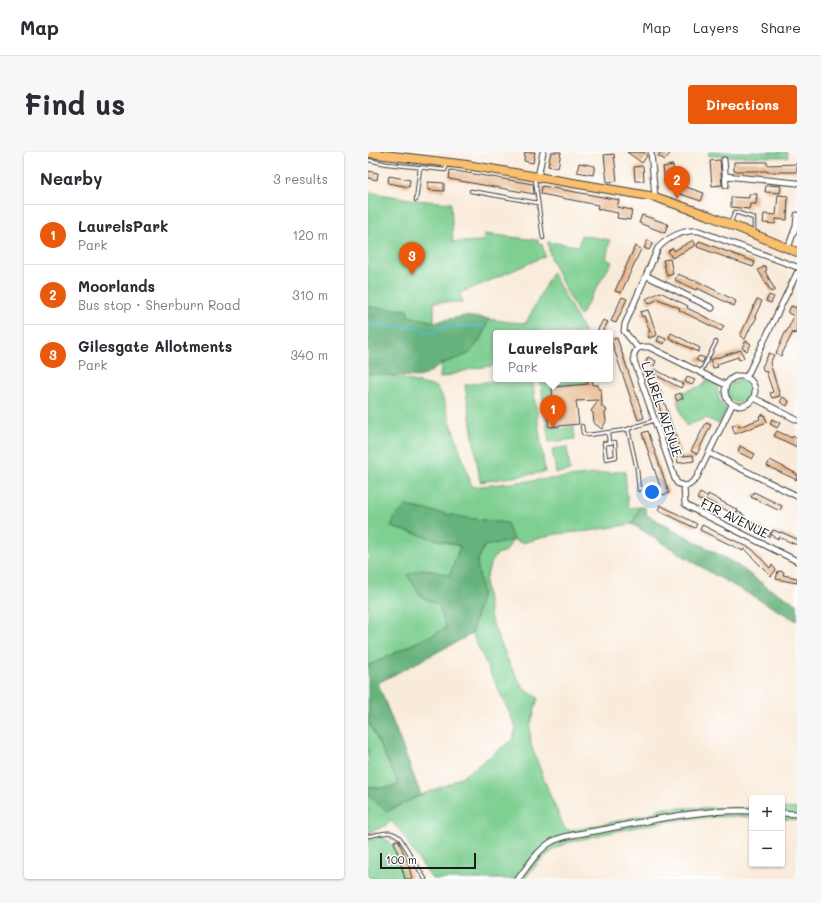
<!DOCTYPE html>
<meta charset="utf-8">
<style>
:root{--surface:#fff;--page:#f7f7f7;--text:#2b2b33;--muted:#7c7c81;--line:#e1e1e2;--accent:#ea580c}
body{margin:0;font-family:Mali,sans-serif;background:var(--page);color:var(--text)}
.controls{position:absolute;right:12px;bottom:12px;display:grid;overflow:hidden;border-radius:4px;box-shadow:0 1px 3px #0004}
.controls button{width:36px;height:36px;display:grid;place-items:center;padding:0;border:0;border-bottom:1px solid var(--line);background:var(--surface);color:var(--text);font:20px sans-serif}
.scale{position:absolute;left:12px;bottom:10px;width:96px;box-sizing:border-box;padding-left:4px;border:2px solid #1c1c1c;border-top:0;font-size:11px;line-height:14px;white-space:nowrap;color:#1c1c1c;-webkit-text-stroke:3px #fff;paint-order:stroke}
.you{position:absolute;left:284px;top:340px;width:14px;height:14px;margin:-10px;border:3px solid #fff;border-radius:50%;background:#1a73e8;box-shadow:0 0 0 6px #1a73e833}
.badge{display:grid;place-items:center;width:26px;height:26px;border-radius:50%;background:var(--accent);color:#fff;font-size:13px;font-weight:700}
.pin{position:absolute;translate:-50% -33px;filter:drop-shadow(0 1px 2px #0008)}
.pin::after{content:'';position:absolute;top:21px;width:14px;height:12px;background:inherit;clip-path:polygon(0 0,100% 0,50% 100%)}
.popup{position:absolute;left:125px;top:178px;width:120px;height:52px;box-sizing:border-box;display:grid;place-content:center;border-radius:4px;background:var(--surface);filter:drop-shadow(0 1px 3px #0005);font-size:13px;white-space:nowrap;color:var(--muted)}
.popup b{font-size:15px;color:var(--text)}
.popup::after{content:'';position:absolute;left:50%;top:100%;margin-left:-8px;border:8px solid transparent;border-top-color:var(--surface)}
.list{margin:0;padding:0;list-style:none}
h2{display:flex;justify-content:space-between;align-items:center;height:52px;margin:0;padding:0 16px;font-size:17px}
h2 small{font-size:13px;font-weight:400;color:var(--muted)}
.list li{display:grid;grid-template-columns:26px 1fr auto;gap:12px;align-items:center;box-sizing:border-box;height:60px;padding:0 16px;border-top:1px solid var(--line)}
.list b{display:block;font-size:15px;white-space:nowrap}
.list p{margin:0;font-size:13px;white-space:nowrap;color:var(--muted)}
.list em{font-size:13px;font-style:normal;color:var(--muted)}
.map{position:relative;flex:none;width:429px;height:727px;overflow:hidden;border-radius:4px}
header{display:flex;align-items:center;gap:24px;box-sizing:border-box;height:56px;padding:0 20px;background:var(--surface);border-bottom:1px solid var(--line)}
header strong{font-size:19px}
nav{display:flex;gap:22px;margin-inline-start:auto;font-size:14px}
.intro{display:flex;align-items:center;justify-content:space-between;box-sizing:border-box;height:96px;padding:0 24px}
h1{margin:0;font-size:28px}
.button{padding:10px 18px;border-radius:4px;background:var(--accent);color:#fff;font-size:14px;font-weight:700}
main{display:flex;gap:24px;padding:0 24px}
aside{flex:1;background:var(--surface);border-radius:4px;box-shadow:0 1px 3px #0004}
.map>svg:first-child{display:block}
</style>
<header>
<strong>Map</strong>
<nav><a>Map</a><a>Layers</a><a>Share</a></nav>
</header>
<div class="intro"><h1>Find us</h1><a class="button">Directions</a></div>
<main>
<aside>
<h2>Nearby<small>3 results</small></h2>
<ul class="list">
<li><span class="badge">1</span><div><b>LaurelsPark</b><p>Park</p></div><em>120 m</em></li>
<li><span class="badge">2</span><div><b>Moorlands</b><p>Bus stop · Sherburn Road</p></div><em>310 m</em></li>
<li><span class="badge">3</span><div><b>Gilesgate Allotments</b><p>Park</p></div><em>340 m</em></li>
</ul>
</aside>
<div class="map">
<svg width="429" height="727" viewBox="0 0 429 727">
<rect width="100%" height="100%" fill="#fff"/>
<filter id="ink" filterUnits="userSpaceOnUse"><feTurbulence type="fractalNoise" baseFrequency=".025" numOctaves="2"/><feDisplacementMap in="SourceGraphic" scale="8" xChannelSelector="R" yChannelSelector="G"/><feConvolveMatrix kernelMatrix="1 2 1 2 8 2 1 2 1" color-interpolation-filters="sRGB"/></filter>
<filter id="wash" filterUnits="userSpaceOnUse"><feTurbulence type="fractalNoise" baseFrequency=".012" numOctaves="4" result="noise"/><feDisplacementMap in="SourceGraphic" scale="16" xChannelSelector="R" yChannelSelector="G"/><feGaussianBlur stdDeviation="0.9" result="paint"/><feColorMatrix in="noise" values="0 0 0 0 0 0 0 0 0 0 0 0 0 0 0 0 0 1.4 0 .05"/><feComposite in="paint" operator="in"/></filter>
<g filter="url(#wash)">
<rect width="100%" height="100%" fill="#f9ebda"/>
<path fill="#7ecf91" stroke="#4d7656" d="M340,0H419L420,5L341,4Z
M0,40L48,48L83,51L85,90L115,89L116,82L170,88V91L174,92L177,104L126,127L92,141L94,150H66V170L40,164L39,158L0,155Z
M213,83L242,88L238,107L244,110L212,164C203,147 179,107 180,90L211,94Z
M184,120L217,181H128V213L103,217L72,226L73,212L101,201L112,188L121,167L141,170L158,171Z
M0,222L20,223L68,235L74,244L104,335L257,319L260,356L272,355L264,372L221,379L188,382L154,391L145,388L138,399L129,402L122,413L117,429L122,463L128,480L143,515L156,537L170,546L162,575L163,593L184,648L196,675L200,678L212,677L282,662L292,656H384V665C331,662 278,672 227,684C216,687 202,689 192,694C177,702 167,714 156,727H64L41,694L34,681L22,668L19,673L0,681V642L18,660L53,643L81,632L100,621L145,587L148,575L104,482L114,441L109,411L116,394L139,371L99,366L23,375L92,394L82,423L55,417L54,445L71,453L78,476L0,514Z
M138,227H164L177,320L112,330L97,233Z
M172,227H220V232L184,235L185,250L176,252Z
M371,227C405,238 360,268 359,237L364,229L366,232H368L367,228Z
M338,228L350,233C348,242 351,250 358,257L351,272L338,266L318,274L309,249L315,246L313,241L336,233Z
M177,262H179L181,275L191,274V277L206,274L207,287L181,290Z
M199,295L202,319L188,321L184,297Z
M0,569L31,633L16,636L0,635Z
M414,656L429,657V668L414,667Z
M16,683L17,688H20L22,693L28,692L37,727H0V688L3,686L4,688Z"/>
<path fill="#66b27b" stroke="#41674c" d="M0,155L40,158V164L66,170L97,164L121,167L112,188L101,202L73,212L58,223L50,225L0,222Z
M38,354L99,366L139,371L145,388L116,394L109,411L114,441L104,482L10,531L53,643L18,660L0,642V635L16,636L31,633L0,569V514L78,476L71,453L54,445L39,423L55,417L82,423L92,394L23,375L26,366Z
M272,355H277L279,363L368,412L399,435L429,452V469L338,418L264,372Z"/>
<g fill="none" stroke-linecap="round" stroke-linejoin="round">
<path stroke="#4ebbc9" stroke-width="2" d="M0,175L14,172L23,175L39,174L67,181L74,175L91,174H117"/>
</g>
<g id="blocks">
<path fill="#e8b990" d="M157,0H167L165,11L156,9Z
M183,0H193L190,16L180,14Z
M259,0H276L279,4L274,11Z
M293,0H303L297,8L290,4Z
M246,2L249,29L239,30L236,3Z
M352,8L354,33L344,34L342,9Z
M366,10H399V13L429,12V20H399V19H366Z
M211,11L227,14L225,23L209,20Z
M305,13L307,29L297,30L295,15Z
M275,14L276,29H267L266,15Z
M82,18L165,32L166,42L81,27Z
M0,19L10,21L9,28L0,26Z
M21,24L42,28L41,35L20,31Z
M60,30L76,31V39L60,38Z
M312,33L336,41L333,49L309,41Z
M398,33L413,34L412,41L397,40Z
M174,34L251,48L249,55L264,58L262,68L249,66L250,61L229,57L230,53L173,42Z
M381,42H389L388,52H382L381,57L363,55V45L381,46Z
M410,43L420,44L419,68L408,67L407,72L395,71L396,62L408,63Z
M274,63L300,72L297,81L271,71Z
M280,88L285,91L281,98L276,96Z
M325,88L328,93L304,106L300,99L305,96L306,99Z
M331,89L387,110L385,115L329,95Z
M267,94L273,97L253,141L247,139Z
M302,107L305,122L299,124L295,108Z
M397,114L399,118L397,119L407,138L403,140L390,118Z
M310,122L326,129L327,128L368,149L366,154L329,136L328,138L307,128Z
M292,140L320,154L319,156L356,174L353,179L311,158L312,156L290,147L281,152L278,147Z
M401,143L406,145L403,151L398,149Z
M254,145L259,147L248,171L243,169Z
M389,147L394,149L387,164L389,165L385,172H384L377,187L372,184Z
M423,154L429,156V178L427,182L425,180L413,204L408,201L418,179H419L426,164L420,161Z
M280,158L289,183L281,186L279,180H282L276,164L274,165L272,160Z
M235,168L240,170L236,177L234,181H228Z
M303,181L332,196L330,200L301,186Z
M291,184L298,187L296,192L289,189Z
M249,186L276,266L270,268L243,188Z
M378,189L383,192L379,199L374,196Z
M373,198L376,206L371,208L370,205L349,212L350,215L345,216L342,208Z
M401,201L406,203L402,211L412,244L404,246L402,241L405,240L398,219L396,220L394,215Z
M331,204L337,206L334,211L328,208Z
M280,205L288,209L286,214L278,210Z
M286,217L315,232L313,236L283,221Z
M319,225L327,228L324,233L317,230Z
M220,227H224L225,233H230V237H233L234,255L239,258L237,261L238,269L234,277L226,271L225,261L223,259L231,248L208,249L211,272L181,275L178,253L185,252L184,235L220,232Z
M290,231L314,304L325,303L326,309L310,311L308,298L306,299L284,233Z
M313,241L315,246L309,249L307,243Z
M415,245L421,249L419,254L412,250Z
M396,262L399,270L367,282L364,274L370,272L371,275L392,267L391,264Z
M404,267L412,271L409,276L402,272Z
M338,271L343,273L329,302L323,299Z
M280,279L301,341L295,343L274,281Z
M409,279L424,286L425,284L429,287V295L406,284Z
M372,294L387,302L384,307L370,300Z
M402,308L429,322V328L399,314Z
M386,340L414,354L412,359L383,345Z
M332,341L339,345L340,342L370,358L366,362L338,348L337,350L329,347Z
M292,353L329,372L327,376L290,358Z
M369,359L376,363L373,368L366,364Z
M375,366L403,380L401,385L373,371Z
M334,373L384,397L402,416L404,413L408,418L403,424L376,397L375,399L332,378Z
M405,378L413,381V380L429,387V393L411,385L410,387L403,383Z
M410,419L416,420L415,423L429,426V431L408,427Z
M30,688L40,711L44,727H37L26,689Z"/>
</g>
</g>
<g filter="url(#ink)">
<use href="#blocks" fill-opacity="0" stroke="#3d3b38" stroke-width="1"/>
<g fill="none" stroke-linecap="round" stroke-linejoin="round">
<g stroke="#3d3b38" stroke-width="4.5">
<path id="service" d="M0,8L19,12L77,18L80,11
M167,27L175,86
M103,39L170,51
M48,48L52,16
M362,72L367,60L386,66V80
M333,220L348,190
M214,274L215,281L220,283L257,278L287,268
M260,277L269,317L271,338
M240,280L241,291H236L238,307L248,305L247,290L241,291
M0,684C12,683 22,676 32,686L57,727"/>
</g>
<g stroke="#3d3b38" stroke-width="7">
<path id="minor" d="M283,0L287,45
M356,8L358,33
M357,24L429,31
M170,25L175,0
M420,96L428,74L429,63
M429,115L331,79C317,77 300,85 290,96L257,172L256,179L270,196C265,201 265,205 267,211L307,327L309,331L316,334L317,352L323,356L429,409
M279,124L344,156
M270,196L276,195H281L358,233
M357 239a15 15 0 1 1 30 0a15 15 0 1 1-30 0Z
M378,226L429,121
M386,246L429,268
M341,301L429,344
M316,334L321,333L328,327L364,253
M414,661L429,662
M150,727C160,714 170,697 185,689C199,682 218,681 233,678C283,668 333,657 384,659"/>
</g>
<g stroke="#3d3b38" stroke-width="10">
<path id="primary" d="M0,1L99,13L287,45L342,64L429,100"/>
</g>
<use href="#service" stroke="#fff" stroke-width="2.5"/>
<use href="#minor" stroke="#fff" stroke-width="5"/>
<use href="#primary" stroke="#f9bf6d" stroke-width="8"/>
</g>
</g>
<g text-anchor="middle" stroke-width="3" stroke-linejoin="round" paint-order="stroke">
<g font-size="13" fill="#1c1c1c" stroke="#fff">
<text transform="translate(294 257) rotate(71)" y="5">LAUREL AVENUE</text>
<text transform="translate(367 366) rotate(26)" y="5">FIR AVENUE</text>
</g>
</g>
</svg>
<div class="controls">
<button>+</button>
<button>−</button>
</div>
<div class="scale">100 m</div>
<div class="you"></div>
<div class="pin badge" style="left:185px;top:276px">1</div>
<div class="popup"><b>LaurelsPark</b>Park</div>
<div class="pin badge" style="left:309px;top:47px">2</div>
<div class="pin badge" style="left:44px;top:123px">3</div>
</div>
</main>
